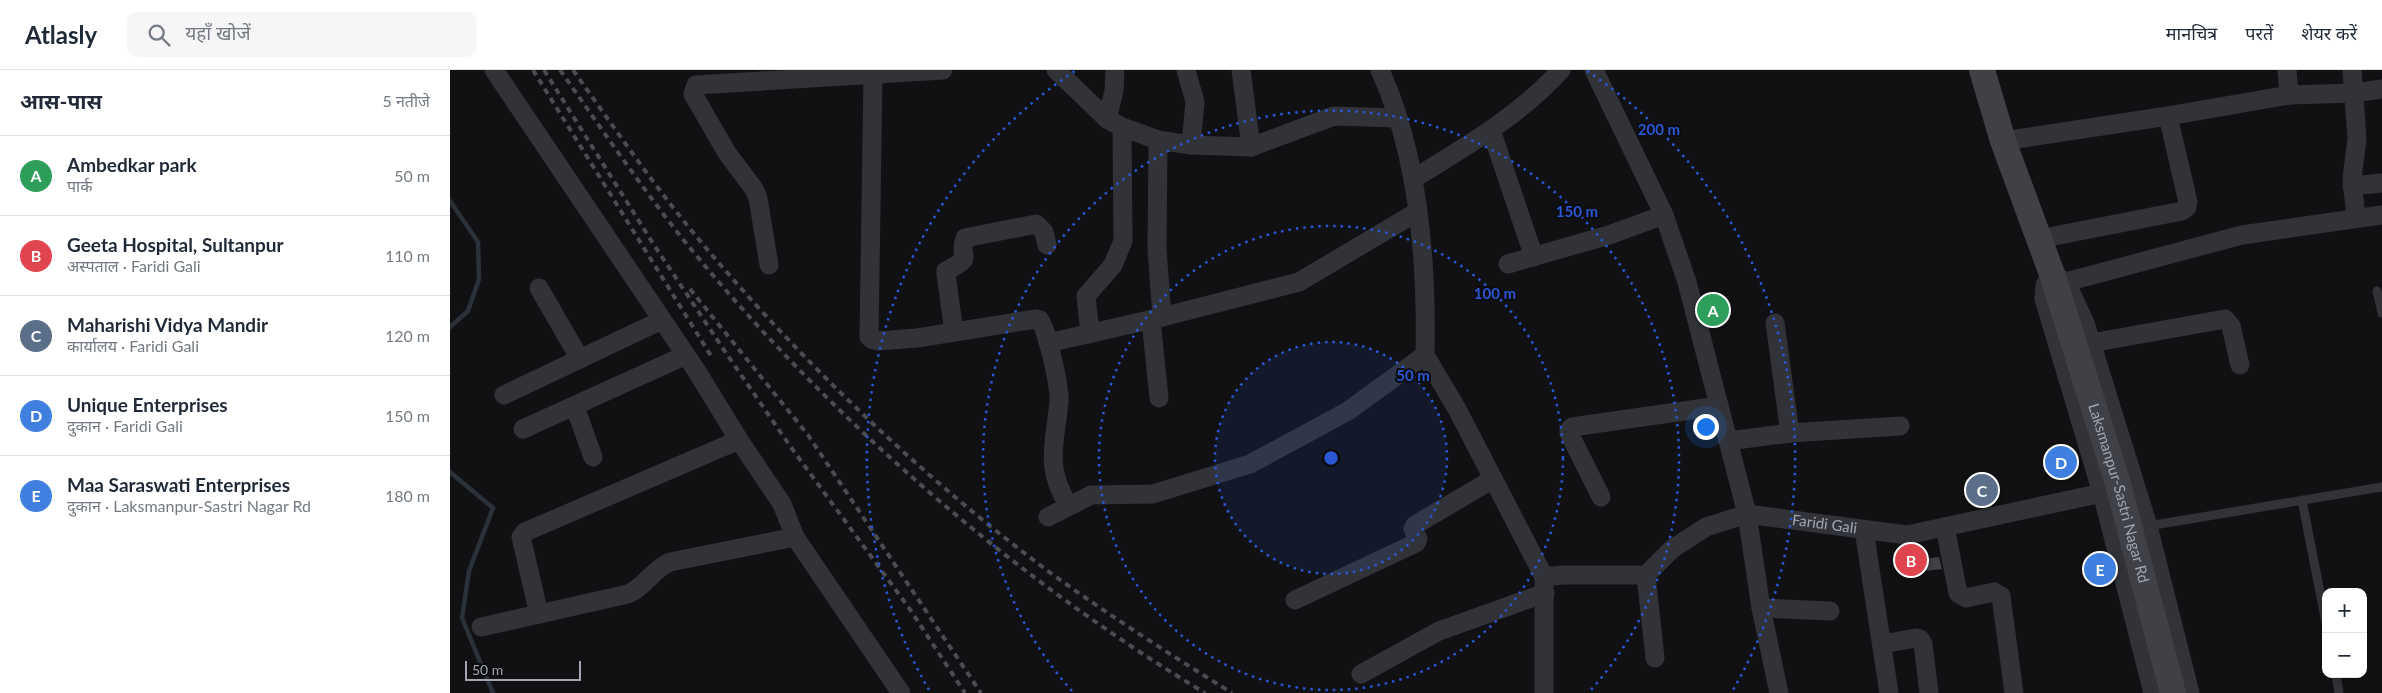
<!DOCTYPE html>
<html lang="hi">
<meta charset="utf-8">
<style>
:root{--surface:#fff;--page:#f6f6f7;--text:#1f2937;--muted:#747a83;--line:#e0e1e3;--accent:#7d6c32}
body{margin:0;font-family:Lato,"Noto Sans Devanagari",sans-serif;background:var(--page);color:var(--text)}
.controls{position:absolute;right:15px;bottom:15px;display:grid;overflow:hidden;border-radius:10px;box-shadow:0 2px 12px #0003}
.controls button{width:45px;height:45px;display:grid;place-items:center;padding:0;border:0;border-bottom:1px solid var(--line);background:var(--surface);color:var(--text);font:25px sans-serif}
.scale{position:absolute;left:15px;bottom:12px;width:116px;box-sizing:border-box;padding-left:5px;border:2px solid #a2a6b3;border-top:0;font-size:14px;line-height:18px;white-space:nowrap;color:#a2a6b3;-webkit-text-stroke:4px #0c0c0e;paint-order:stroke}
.you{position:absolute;left:1255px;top:356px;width:18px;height:18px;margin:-12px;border:4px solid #fff;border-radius:50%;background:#1a73e8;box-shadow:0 0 0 8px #1a73e833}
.badge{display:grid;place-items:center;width:32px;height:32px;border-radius:50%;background:var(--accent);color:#fff;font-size:16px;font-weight:700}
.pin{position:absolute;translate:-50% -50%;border:2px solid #fff;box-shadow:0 1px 5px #0006}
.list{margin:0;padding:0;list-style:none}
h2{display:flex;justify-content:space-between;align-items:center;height:65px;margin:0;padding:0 20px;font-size:21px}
h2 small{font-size:16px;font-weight:400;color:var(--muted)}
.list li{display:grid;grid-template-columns:32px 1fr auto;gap:15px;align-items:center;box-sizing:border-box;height:80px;padding:0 20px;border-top:1px solid var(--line)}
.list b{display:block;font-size:19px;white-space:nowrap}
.list p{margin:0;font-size:16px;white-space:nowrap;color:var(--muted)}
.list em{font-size:16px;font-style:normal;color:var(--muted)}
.icon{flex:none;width:28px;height:28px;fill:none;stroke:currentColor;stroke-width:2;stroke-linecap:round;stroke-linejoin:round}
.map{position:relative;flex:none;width:1932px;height:623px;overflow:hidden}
header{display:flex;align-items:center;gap:30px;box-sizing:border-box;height:70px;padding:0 25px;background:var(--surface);border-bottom:1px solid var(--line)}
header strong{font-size:24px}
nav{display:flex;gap:28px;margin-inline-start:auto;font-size:18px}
.search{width:350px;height:45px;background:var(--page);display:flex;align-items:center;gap:12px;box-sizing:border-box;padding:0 18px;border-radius:10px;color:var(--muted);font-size:19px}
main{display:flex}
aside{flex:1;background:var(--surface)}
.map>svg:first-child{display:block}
</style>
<header>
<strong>Atlasly</strong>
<div class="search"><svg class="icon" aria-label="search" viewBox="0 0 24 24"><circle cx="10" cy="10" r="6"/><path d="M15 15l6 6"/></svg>यहाँ खोजें</div>
<nav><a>मानचित्र</a><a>परतें</a><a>शेयर करें</a></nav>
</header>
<main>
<aside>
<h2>आस-पास<small>5 नतीजे</small></h2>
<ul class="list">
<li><span class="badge" style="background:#2e9e5b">A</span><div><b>Ambedkar park</b><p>पार्क</p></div><em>50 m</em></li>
<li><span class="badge" style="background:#e0444e">B</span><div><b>Geeta Hospital, Sultanpur</b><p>अस्पताल · Faridi Gali</p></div><em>110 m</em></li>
<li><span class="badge" style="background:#5c6f8a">C</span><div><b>Maharishi Vidya Mandir</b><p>कार्यालय · Faridi Gali</p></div><em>120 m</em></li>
<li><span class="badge" style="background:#3f7fe0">D</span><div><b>Unique Enterprises</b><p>दुकान · Faridi Gali</p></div><em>150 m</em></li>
<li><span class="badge" style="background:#3f7fe0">E</span><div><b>Maa Saraswati Enterprises</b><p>दुकान · Laksmanpur-Sastri Nagar Rd</p></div><em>180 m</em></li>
</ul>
</aside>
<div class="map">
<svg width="1932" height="623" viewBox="0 0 1932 623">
<rect width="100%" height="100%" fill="#111113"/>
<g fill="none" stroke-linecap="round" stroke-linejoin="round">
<path stroke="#2a3138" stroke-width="4.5" d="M0,131L28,172L29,209L18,241L0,257
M0,402L43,438L19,501L12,548L43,623"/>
</g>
<path fill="#404146" d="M1469,476L1470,489L1489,487L1492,499L1458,503L1452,490H1456L1454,478Z"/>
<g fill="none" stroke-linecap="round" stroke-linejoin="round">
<path stroke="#323338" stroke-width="9" d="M1927,221L1932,243
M1852,430L1876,553
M1698,456L1932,417
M1886,604L1889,623"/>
<g stroke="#323338" stroke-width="19">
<path d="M44,0L246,300L289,370L332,434L345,467L451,623"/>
<path d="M606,0L657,49L672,57L708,70L741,75L801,77L884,46L947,48"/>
<path d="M736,0L745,32L741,75"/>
<path d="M791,0L801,77"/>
<path d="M1144,0L1214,145L1237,212L1297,444L1311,538L1329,623"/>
<path d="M1837,0L1839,25"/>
<path d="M1902,0L1907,69L1902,108L1906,148"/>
<path d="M423,4L419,267L423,270L428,271L467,268L586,249L590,250C598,264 610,317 609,332C605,374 594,397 619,436"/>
<path d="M657,49L664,21L665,0"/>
<path d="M1041,60L1084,187"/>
<path d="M708,70L707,179L712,247"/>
<path d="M1553,71L1718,46L1839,25L1904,23L1932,19"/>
<path d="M963,109C1015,77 1069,46 1111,0"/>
<path d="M1902,116L1932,113"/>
<path d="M1589,169L1732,141L1737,137L1738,132L1718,46"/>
<path d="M1058,194L1159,165L1214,145"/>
<path d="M319,195L308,128L304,119L277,83L243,24L246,15L493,0"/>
<path d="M1616,212L1792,165L1932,145"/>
<path d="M89,218L130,289"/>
<path d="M701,250L709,328"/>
<path d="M1325,253L1340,363"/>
<path d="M504,262L496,204V201C527,185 507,191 515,168L586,154L594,162L597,175"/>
<path d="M640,264L636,226L663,195L673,171L672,57"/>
<path d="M598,273L712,247L849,212L967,142"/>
<path d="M1641,273L1775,249L1781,256L1790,295"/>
<path d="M975,285L1007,339L1094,507V623"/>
<path d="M54,325L212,250"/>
<path d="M125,337L143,387"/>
<path d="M73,359L236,285"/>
<path d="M1278,371L1340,363L1450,356"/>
<path d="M1151,427L1119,363V360L1122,357L1269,336"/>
<path d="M598,447L641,425L703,424L800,394L898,341L975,285C977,192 969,86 930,0"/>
<path d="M1495,457L1508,523L1516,528L1544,522L1551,526L1564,623"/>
<path d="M1414,460L1439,623"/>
<path d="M1094,507L1113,505H1196"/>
<path d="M845,530L966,473L968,469L963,459L965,455L1043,409"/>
<path d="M1311,538L1380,541"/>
<path d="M89,544L71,467L75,462L289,370"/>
<path d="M31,557L178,524C195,517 203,499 220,492L345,467"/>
<path d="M1432,574L1466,568L1470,569L1473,574L1479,623"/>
<path id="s1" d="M1205,588L1196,505L1222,479L1256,457L1297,444L1457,465L1652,423"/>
<path d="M911,604L989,561L1095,523"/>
<path d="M1703,623L1652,423L1594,229L1595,215L1602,204L1616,212L1635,253L1698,456L1740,623"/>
</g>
<path stroke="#404147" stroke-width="26" id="s2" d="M1532,0L1553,71L1602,204L1668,414L1723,623"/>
<path stroke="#4b4c52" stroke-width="4" stroke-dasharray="6 5" stroke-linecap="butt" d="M83,0L263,289
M94,0L204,175L276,283L340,376L459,538L515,623
M110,0C151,58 191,117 236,173C378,347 562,507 755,623
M123,0C163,56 202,113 246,166C348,289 474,409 602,504C660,546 721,585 782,623
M240,219L358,365L531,623"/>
</g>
<circle cx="881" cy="388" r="116" fill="#2a57d4" fill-opacity=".12"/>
<g fill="none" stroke="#2a57d4" stroke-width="2.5" stroke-dasharray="2.5 5">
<circle cx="881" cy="388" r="116"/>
<circle cx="881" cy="388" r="232"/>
<path d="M622 621A348 348 0 1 1 1140 621"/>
<path d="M479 620A464 464 0 0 1 625 1M1137 1A464 464 0 0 1 1283 620"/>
</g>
<g text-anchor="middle" stroke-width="4" stroke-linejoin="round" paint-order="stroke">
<g font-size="15" fill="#a2a6b3" stroke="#0c0c0e">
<text dy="5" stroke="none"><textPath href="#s2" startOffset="445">Laksmanpur-Sastri Nagar Rd</textPath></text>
<text dy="5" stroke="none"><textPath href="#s1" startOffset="282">Faridi Gali</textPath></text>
</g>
</g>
<circle cx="881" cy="388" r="8" fill="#2a57d4" stroke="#0c0c0e" stroke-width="2.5"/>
<g font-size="15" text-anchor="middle" font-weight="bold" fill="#2a57d4" stroke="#0c0c0e" stroke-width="4" stroke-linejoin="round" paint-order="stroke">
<text x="1209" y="65">200 m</text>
<text x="1127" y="147">150 m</text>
<text x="1045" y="229">100 m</text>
<text x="963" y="311">50 m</text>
</g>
</svg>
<div class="controls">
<button>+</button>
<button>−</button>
</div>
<div class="scale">50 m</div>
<div class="you"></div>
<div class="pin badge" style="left:1263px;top:240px;background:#2e9e5b">A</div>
<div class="pin badge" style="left:1461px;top:490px;background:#e0444e">B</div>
<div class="pin badge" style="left:1532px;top:420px;background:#5c6f8a">C</div>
<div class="pin badge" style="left:1611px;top:392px;background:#3f7fe0">D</div>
<div class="pin badge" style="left:1650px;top:499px;background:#3f7fe0">E</div>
</div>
</main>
